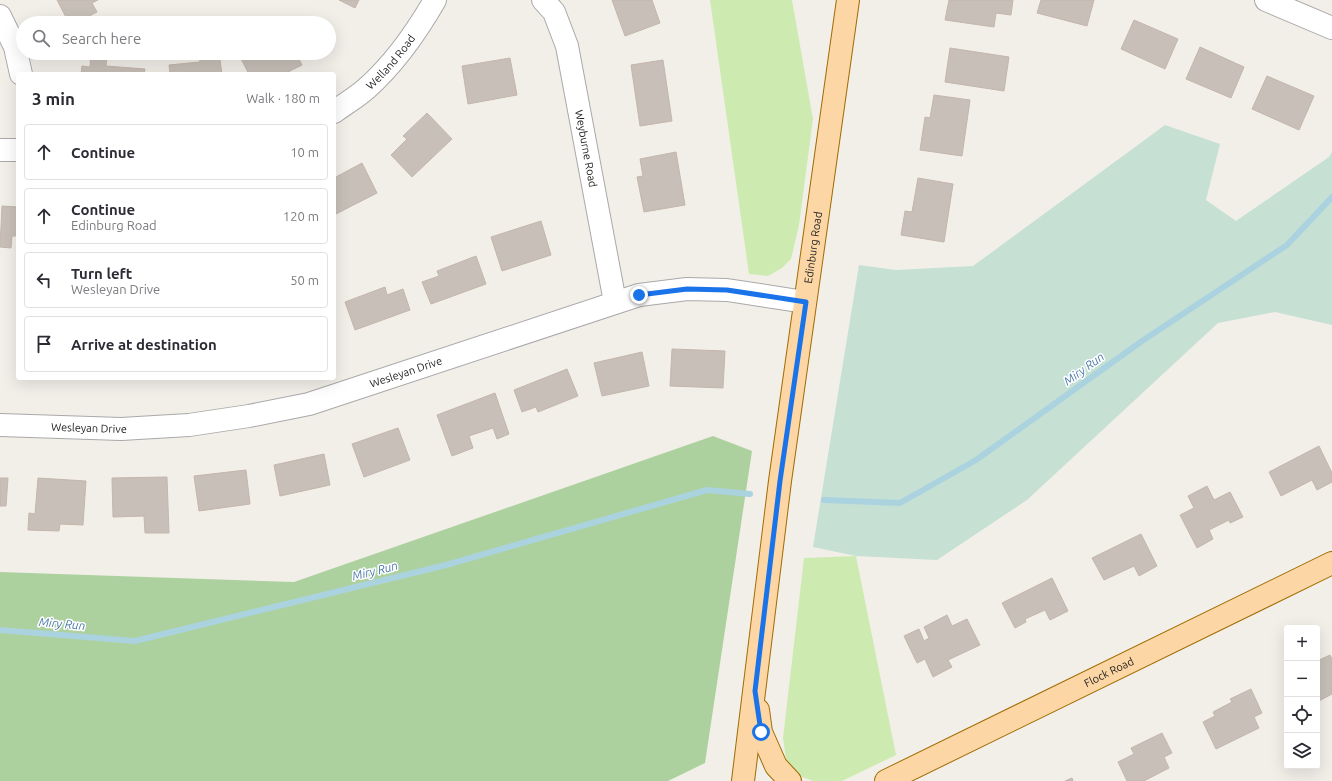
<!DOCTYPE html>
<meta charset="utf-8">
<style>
:root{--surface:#fff;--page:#f7f7f7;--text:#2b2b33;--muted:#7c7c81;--line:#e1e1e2}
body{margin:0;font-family:Ubuntu,sans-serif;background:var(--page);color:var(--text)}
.controls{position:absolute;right:12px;bottom:12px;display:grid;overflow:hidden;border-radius:4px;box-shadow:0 4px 16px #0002}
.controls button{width:36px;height:36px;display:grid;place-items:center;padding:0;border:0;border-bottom:1px solid var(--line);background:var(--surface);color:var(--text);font:20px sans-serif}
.stop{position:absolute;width:12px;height:12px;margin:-9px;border:3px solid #1a73e8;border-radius:50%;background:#fff}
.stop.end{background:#1a73e8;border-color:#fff;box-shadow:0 1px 4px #0008}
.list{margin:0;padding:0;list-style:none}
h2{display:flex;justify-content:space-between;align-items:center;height:52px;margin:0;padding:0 16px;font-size:17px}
h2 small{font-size:13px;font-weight:400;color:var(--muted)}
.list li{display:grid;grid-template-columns:26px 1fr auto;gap:12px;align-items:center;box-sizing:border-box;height:56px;margin:0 8px 8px;padding:0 8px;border:1px solid var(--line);border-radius:4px}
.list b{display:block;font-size:15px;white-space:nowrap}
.list p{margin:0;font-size:13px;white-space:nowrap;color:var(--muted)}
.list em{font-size:13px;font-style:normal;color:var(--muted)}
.icon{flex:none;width:22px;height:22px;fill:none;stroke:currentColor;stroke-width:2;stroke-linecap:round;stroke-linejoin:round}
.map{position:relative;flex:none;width:1332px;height:781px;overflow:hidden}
.search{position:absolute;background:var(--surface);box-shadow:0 4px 16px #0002;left:16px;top:16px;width:320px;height:44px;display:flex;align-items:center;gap:10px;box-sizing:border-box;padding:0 14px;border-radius:22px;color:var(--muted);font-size:15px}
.panel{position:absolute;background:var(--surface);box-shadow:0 4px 16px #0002;left:16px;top:72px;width:320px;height:308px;border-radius:4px}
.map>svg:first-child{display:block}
</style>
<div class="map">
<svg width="1332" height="781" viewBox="0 0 1332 781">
<rect width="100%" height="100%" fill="#f2efe9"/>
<path fill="#cdebb0" d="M710,0H792L813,119L799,225L791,259L782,268L768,276L749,274Z
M856,556L896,755L842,781H813L797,775L786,759L783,738L804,558Z"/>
<path fill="#add19e" d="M713,436L752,451L705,763L668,781H0V572L294,582Z"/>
<path fill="#c6e0d4" d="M1165,125L1220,144L1206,200L1236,221L1329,157L1332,152V325L1275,312L1218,323L1027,500L937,560L856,556L813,547L859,265L896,270L973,266Z"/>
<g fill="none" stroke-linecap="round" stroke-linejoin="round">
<path stroke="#aad3df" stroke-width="6" d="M824,500L900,503L976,460L1142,341L1287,245L1332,197
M0,630L135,641L446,565L707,490L750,494"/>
</g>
<path fill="#c7bfb8" stroke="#c4b6ab" d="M57,0H98L92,3L97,12L76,23H69Z
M339,0H359L355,8Z
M612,0H652L660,23L625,36Z
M949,0H1013L1011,15L996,13L994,27L945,20Z
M1041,0H1094L1087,26L1037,13Z
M1134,20L1178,39L1165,69L1121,49Z
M1200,47L1244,67L1231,98L1186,79Z
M950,48L1009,57L1004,91L945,82Z
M91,53L107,55L106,66L145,69L144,74H81L82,66L90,67Z
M199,53H219L222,74H170L169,65L200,62Z
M243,53H296L302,65L284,74H249L239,55Z
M510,58L517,95L468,104L462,66Z
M663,60L672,121L640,126L631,65Z
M1267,76L1314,96L1299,130L1252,109Z
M934,95L970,100L962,156L920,150L925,117L930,118Z
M427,113L452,139L412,177L391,155L407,139L403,136Z
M676,152L685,205L644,212L637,177L643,176L640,159Z
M362,163L377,193L334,215V178Z
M918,178L953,184L944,242L901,235L905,211L912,212Z
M2,206L18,207V236H12L11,248L0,247Z
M541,221L551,255L502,271L491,237Z
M476,256L486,284L431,304L422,282L439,276L437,271Z
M385,287L387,295L403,289L410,310L355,330L345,302Z
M672,349L725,351L723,388L670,386Z
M642,352L649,386L602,396L594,363Z
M567,369L578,396L538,412L536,407L522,412L514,390Z
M495,393L509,434L497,439L493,428L469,436L473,448L452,456L437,415Z
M398,428L410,460L364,477L352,444Z
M1319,446L1332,473V482L1317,490L1312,480L1281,496L1269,472Z
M324,454L330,485L280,496L274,465Z
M246,470L250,504L199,511L194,476Z
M167,477L169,533H145L144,516L113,517L112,478Z
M0,478H8L6,506H0Z
M38,478L86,481L83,525L60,524L59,531L28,530L29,513L35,514Z
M1207,486L1214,500L1230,492L1243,517L1230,523L1229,520L1209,530L1213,539L1197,548L1180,515L1194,508L1188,496Z
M1141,534L1157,566L1139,576L1134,566L1104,580L1092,558Z
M1052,578L1068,611L1050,620L1045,610L1025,619L1026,622L1015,628L1002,603Z
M947,615L952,626L967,619L980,645L948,660L952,667L933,677L925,659L917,663L904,636L919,629L924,641L929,638L924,627Z
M1330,655L1332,659V694L1317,702V661Z
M1251,689L1262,713L1254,717L1259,728L1216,749L1203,722L1215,716L1213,712L1232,702L1230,699Z
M1162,733L1172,753L1164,757L1169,768L1144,781H1127L1118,762L1134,754L1131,748Z
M1072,778L1073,781H1065Z"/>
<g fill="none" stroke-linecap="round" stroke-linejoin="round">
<g stroke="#a9a9a9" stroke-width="24">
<g id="minor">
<path id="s1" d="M543,0L554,12L567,46L615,302"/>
<path d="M1266,0L1332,28"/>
<path d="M0,16L15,47L21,74"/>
<path id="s2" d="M334,112C345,104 357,97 367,88C395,63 416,33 435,0"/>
<path d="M0,150H18"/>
<path id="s3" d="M0,425L121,429L189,425L249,416L309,404L639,295L687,289L727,290L805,302"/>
</g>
</g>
<g stroke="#a06b00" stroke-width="24">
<g id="major">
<path d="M758,710L761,732L776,766L790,781"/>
<path id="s4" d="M743,781L780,481L848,0"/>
<path id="s5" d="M886,781L1332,563"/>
</g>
</g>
<use href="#minor" stroke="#fff" stroke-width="22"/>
<use href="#major" stroke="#fcd6a4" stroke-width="22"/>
</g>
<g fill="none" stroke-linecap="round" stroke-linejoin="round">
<path stroke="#1a73e8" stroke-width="5" d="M639,295L687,289L727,290L806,302L780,481L755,691L761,732"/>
</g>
<g text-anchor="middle" stroke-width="3" stroke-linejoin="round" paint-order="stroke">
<g font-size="11" fill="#222" stroke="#fff">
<text dy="4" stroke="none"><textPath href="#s2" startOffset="76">Welland Road</textPath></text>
<text dy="4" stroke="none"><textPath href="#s1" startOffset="157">Weyburne Road</textPath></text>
<text dy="4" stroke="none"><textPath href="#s4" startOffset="538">Edinburg Road</textPath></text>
<text dy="4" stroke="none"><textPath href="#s3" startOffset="413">Wesleyan Drive</textPath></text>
<text dy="4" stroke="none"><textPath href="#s3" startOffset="89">Wesleyan Drive</textPath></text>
<text dy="4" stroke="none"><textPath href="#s5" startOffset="248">Flock Road</textPath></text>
</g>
<g font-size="12" font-style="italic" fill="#4a7aab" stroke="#fff">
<text transform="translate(1084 369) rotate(-36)" y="4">Miry Run</text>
<text transform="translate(375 571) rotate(-14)" y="4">Miry Run</text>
<text transform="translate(62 624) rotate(5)" y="4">Miry Run</text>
</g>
</g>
</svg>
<div class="controls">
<button>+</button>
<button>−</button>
<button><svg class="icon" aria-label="locate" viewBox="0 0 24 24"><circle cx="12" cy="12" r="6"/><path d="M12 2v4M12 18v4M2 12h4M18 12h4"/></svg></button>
<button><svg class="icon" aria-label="layers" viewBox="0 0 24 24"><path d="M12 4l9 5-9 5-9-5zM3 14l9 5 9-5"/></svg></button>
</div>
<div class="stop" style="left:761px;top:732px"></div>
<div class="stop end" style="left:639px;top:295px"></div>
<div class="search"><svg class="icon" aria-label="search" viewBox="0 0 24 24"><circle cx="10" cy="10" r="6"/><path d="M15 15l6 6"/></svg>Search here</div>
<section class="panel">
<h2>3 min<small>Walk · 180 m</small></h2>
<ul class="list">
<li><svg class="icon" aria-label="ahead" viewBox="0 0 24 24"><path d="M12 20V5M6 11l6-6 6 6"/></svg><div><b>Continue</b></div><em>10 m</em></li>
<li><svg class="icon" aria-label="ahead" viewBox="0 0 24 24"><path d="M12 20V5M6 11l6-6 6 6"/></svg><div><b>Continue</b><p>Edinburg Road</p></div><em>120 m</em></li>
<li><svg class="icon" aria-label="left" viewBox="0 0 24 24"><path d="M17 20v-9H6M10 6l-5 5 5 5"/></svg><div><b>Turn left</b><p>Wesleyan Drive</p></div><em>50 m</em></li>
<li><svg class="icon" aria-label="arrive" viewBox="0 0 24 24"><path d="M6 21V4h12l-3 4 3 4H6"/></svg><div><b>Arrive at destination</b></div></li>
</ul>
</section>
</div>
